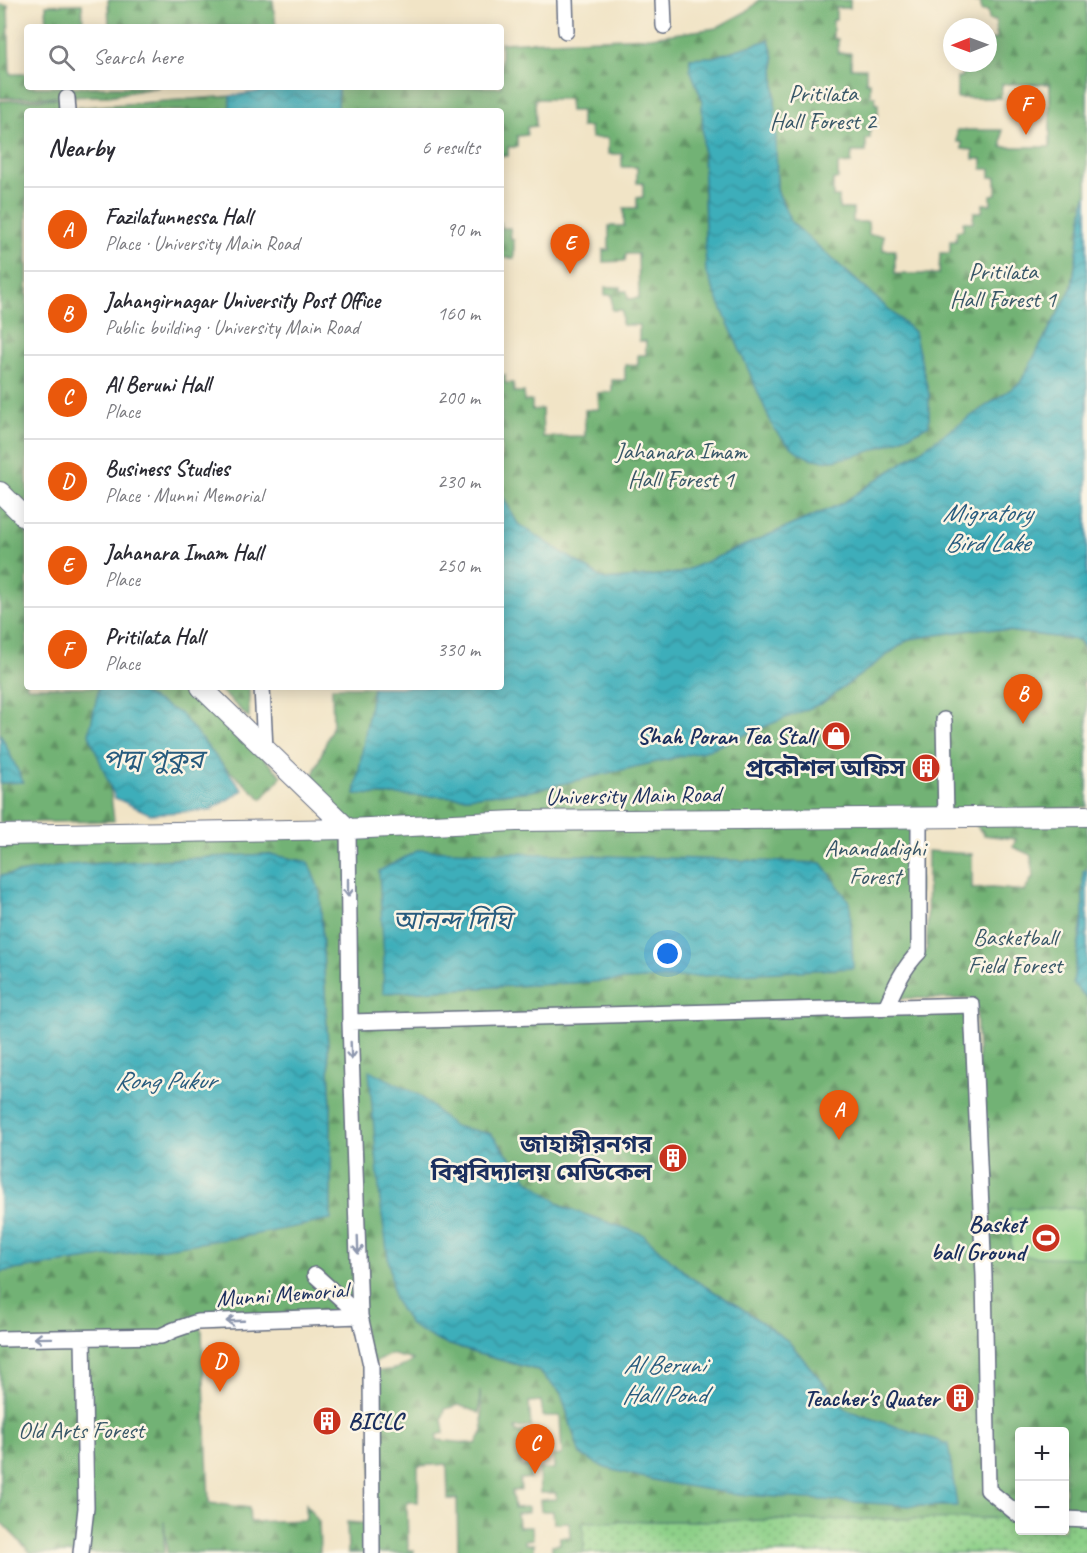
<!DOCTYPE html>
<meta charset="utf-8">
<style>
:root{--surface:#fff;--page:#f2f2f3;--text:#2b2b33;--muted:#7c7c81;--line:#e1e1e2;--accent:#ea580c}
body{margin:0;font-family:Caveat,"Noto Sans Bengali",sans-serif;background:var(--page);color:var(--text)}
.controls{position:absolute;right:18px;bottom:18px;display:grid;overflow:hidden;border-radius:6px;box-shadow:0 3px 15px #0003}
.controls button{width:54px;height:54px;display:grid;place-items:center;padding:0;border:0;border-bottom:2px solid var(--line);background:var(--surface);color:var(--text);font:30px sans-serif}
.compass{position:absolute;left:943px;top:18px;width:54px;height:54px;border-radius:50%;background:var(--surface);box-shadow:0 3px 15px #0003;rotate:269deg}
.you{position:absolute;left:668px;top:954px;width:21px;height:21px;margin:-15px;border:4px solid #fff;border-radius:50%;background:#1a73e8;box-shadow:0 0 0 9px #1a73e833}
.badge{display:grid;place-items:center;width:39px;height:39px;border-radius:50%;background:var(--accent);color:#fff;font-size:20px;font-weight:700}
.pin{position:absolute;translate:-50% -50px;filter:drop-shadow(0 2px 3px #0008)}
.pin::after{content:'';position:absolute;top:32px;width:21px;height:18px;background:inherit;clip-path:polygon(0 0,100% 0,50% 100%)}
.list{margin:0;padding:0;list-style:none}
h2{display:flex;justify-content:space-between;align-items:center;height:78px;margin:0;padding:0 24px;font-size:26px}
h2 small{font-size:20px;font-weight:400;color:var(--muted)}
.list li{display:grid;grid-template-columns:39px 1fr auto;gap:18px;align-items:center;box-sizing:border-box;height:84px;padding:0 24px;border-top:2px solid var(--line)}
.list b{display:block;font-size:22px;white-space:nowrap}
.list p{margin:0;font-size:20px;white-space:nowrap;color:var(--muted)}
.list em{font-size:20px;font-style:normal;color:var(--muted)}
.icon{flex:none;width:33px;height:33px;fill:none;stroke:currentColor;stroke-width:2;stroke-linecap:round;stroke-linejoin:round}
.map{position:relative;flex:none;width:1087px;height:1553px;overflow:hidden}
.search{position:absolute;background:var(--surface);box-shadow:0 3px 15px #0003;left:24px;top:24px;width:480px;height:66px;display:flex;align-items:center;gap:15px;box-sizing:border-box;padding:0 21px;border-radius:6px;color:var(--muted);font-size:22px}
.panel{position:absolute;background:var(--surface);box-shadow:0 3px 15px #0003;left:24px;top:108px;width:480px;height:582px;border-radius:6px}
.map>svg:first-child{display:block}
</style>
<div class="map">
<svg width="1087" height="1553" viewBox="0 0 1087 1553">
<defs>
<pattern id="forest-firs" width="22" height="20" patternUnits="userSpaceOnUse" patternTransform="scale(1.5)"><rect width="22" height="20" fill="#72b274"/><path d="M5 1l3.5 6h-7zM16 11l3.5 6h-7z" fill="#5d9162"/></pattern>
<pattern id="park-dots" width="8" height="8" patternUnits="userSpaceOnUse" patternTransform="scale(1.5)"><rect width="8" height="8" fill="#8dd088"/><path d="M2 2h.1M6 6h.1" fill="none" stroke="#72a972" stroke-width="1.8" stroke-linecap="round"/></pattern>
<pattern id="water-waves" width="16" height="10" patternUnits="userSpaceOnUse" patternTransform="scale(1.5)"><rect width="16" height="10" fill="#3eaeba"/><path d="M0 5q4-4 8 0t8 0" fill="none" stroke="#338e9a"/></pattern>
</defs>
<rect width="100%" height="100%" fill="#fcf5e5"/>
<filter id="ink" filterUnits="userSpaceOnUse"><feTurbulence type="fractalNoise" baseFrequency=".0167" numOctaves="2"/><feDisplacementMap in="SourceGraphic" scale="12" xChannelSelector="R" yChannelSelector="G"/><feConvolveMatrix kernelMatrix="1 2 1 2 8 2 1 2 1" color-interpolation-filters="sRGB"/></filter>
<filter id="wash" filterUnits="userSpaceOnUse"><feTurbulence type="fractalNoise" baseFrequency=".008" numOctaves="4" result="noise"/><feDisplacementMap in="SourceGraphic" scale="24" xChannelSelector="R" yChannelSelector="G"/><feGaussianBlur stdDeviation="1.35" result="paint"/><feColorMatrix in="noise" values="0 0 0 0 0 0 0 0 0 0 0 0 0 0 0 0 0 1.4 0 .05"/><feComposite in="paint" operator="in"/></filter>
<g filter="url(#wash)">
<rect width="100%" height="100%" fill="#f1e4c6"/>
<path fill="url(#forest-firs)" stroke="#467069" stroke-width="1.5" fill-rule="evenodd" d="M108,0H273L276,27H109Z
M759,0H850V8H836V20H833V38L838,39V53H851V68H866V82H870V96H875V104H878V115H875V123L870,124V138L866,139V152H852L851,163L838,164V179H833V197H839V209H853V222H868L869,235H883V250H895V274H939L940,253H950V241H956L957,231L963,230V222H973L974,212H982L983,204H991V195L996,194V177H990V169H982V159H973V150L962,149V142H957V130H1002V147H1050V84H1002L1001,98H957V77H962V68H973V63H988L990,40L996,39V21L989,20L988,11H981V2H972V0H1087V194L1084,205L1072,287L1020,383L841,504L680,573L605,580L518,524L501,493V375H505V383H513L514,392H524V401H532V410L542,409L543,437L585,436V410L599,409L598,393L612,392V380H625V365H638V355H646V341H639V325H622V310H612V295H605V287H621V291H627L628,299L639,298L638,254H626L625,261L603,262V250H609V226H624V208H637V198L643,197V183H637V167H622V154H608V138H591L590,127H581V111H570L569,99H535L536,126L527,127V135L517,136V147H508V156H501V111H338V87H501V43L651,37L716,28L749,10ZM769,40L774,58L777,190L791,222L914,332L706,272L702,99L690,58L713,57Z
M82,4L83,27H47L46,5Z
M0,5H8L10,74H27V87H159L109,96L0,98Z
M230,96V111H74V108Z
M67,98L68,111H27V519L0,492V101Z
M501,221L502,228H510L511,240H514V258H501Z
M0,502L27,529V687H98L114,821L0,823V783L23,782L0,733Z
M984,628L1079,640C1087,653 1087,670 1083,685L1087,696V807L919,817V952L886,1007L972,1005L984,1211L976,999L898,998L927,948L928,851L972,854V889L992,888L1025,891L1033,876L1031,855L1013,847L1016,839L984,835L975,824L1087,816V870L1083,871V914L1073,983L1087,998V1517L1065,1518L1064,1432H1020L1019,1518L584,1522V1553H552V1545L560,1544V1537H570L569,1522L554,1523L553,1511H541L540,1500L556,1499V1493H540L539,1469H554L553,1456L562,1455L560,1416H543L541,1401L529,1402L531,1427L515,1428L516,1432L527,1431V1445L516,1446L517,1458L529,1457V1459L521,1460L522,1467L530,1466V1478L520,1479L521,1490L512,1491L514,1508L528,1507V1512L517,1513L518,1527H532L533,1539L525,1540V1544H534V1553H458L457,1499H448L447,1464L418,1466V1502H407L408,1550H414V1553H372V1371C386,1371 402,1370 413,1360L390,1354L371,1365L360,1316L198,1323L202,1331L209,1503L249,1508L250,1522L306,1520V1504L319,1522L320,1553H167L164,1521V1553H31L0,1521V1272L140,1251L331,1107L320,893L308,862L268,854L69,865L0,876V835L348,829L307,790L333,725L332,687H374L355,794L466,797L531,791L578,779L822,703L909,639ZM384,958L853,967L384,993ZM419,1095L453,1126L491,1134L529,1181L566,1208L642,1235L691,1278L738,1306L788,1341L846,1410L947,1444L580,1455L561,1393L537,1370L475,1353L438,1341ZM480,1390L483,1431L476,1444L437,1440V1435L444,1433L442,1419L445,1409L459,1405L479,1413Z
M133,687H190L282,776L262,799Z
M217,687H249V718Z
M347,1522L372,1524L371,1553H348Z"/>
<path fill="url(#park-dots)" stroke="#548073" stroke-width="1.5" d="M1065,1517H1087V1553H584L583,1522L1019,1518L1020,1530H1064Z"/>
<path fill="#8dd088" stroke="#548073" stroke-width="1.5" d="M1083,1208L1082,1258L1012,1256L1009,1209Z"/>
<path fill="url(#water-waves)" stroke="#2c6e8c" stroke-width="1.5" d="M769,40L774,58L777,190L791,222L914,332L929,394V425C901,440 842,468 810,458C795,453 784,440 774,429L706,272L702,99L690,69V58L713,57Z
M289,87H338V111H230V96Z
M1087,194V650L1079,640L984,628L909,639L822,703L708,750L531,791L466,797L355,794L373,687H501V493L518,524L605,580L680,573L841,504L1020,383L1072,287L1084,204Z
M99,687H130L181,714L243,790L211,810L150,814L115,798L89,734Z
M0,733L23,782L0,783Z
M419,850L822,863L850,903L853,968L383,993L384,958L379,871Z
M268,854L308,862L320,892L331,1107V1220L247,1236L0,1272V876L69,865Z
M1087,870V998L1073,984L1083,918V871Z
M369,1070L419,1095L453,1126L491,1134L529,1181L566,1208L642,1234L691,1278L738,1306L788,1341L846,1410L948,1444L957,1506H913L734,1494L662,1482L605,1468L580,1454L561,1393L537,1370L475,1353L438,1341L410,1325L394,1299L380,1200Z"/>
</g>
<g filter="url(#ink)">
<g fill="none" stroke-linecap="round" stroke-linejoin="round">
<g stroke="#666e82" stroke-width="18">
<path id="street" d="M565,0L566,31
M663,0L664,26
M67,98L68,111
M262,687L265,749
M944,720L946,817
M886,1007C895,987 903,968 919,952V817
M350,1022L972,1005L984,1276L988,1490L1020,1516
M315,1275L360,1316L371,1365L372,1553
M0,1339L161,1336L174,1330L197,1322L360,1316L350,1022L348,829
M1064,1519L1087,1520
M81,1553L86,1508L83,1338"/>
</g>
<g stroke="#666e82" stroke-width="22">
<path id="secondary" d="M0,492L27,519
M201,687L348,829
M0,835L348,829L516,821L1087,816"/>
</g>
<use href="#street" stroke="#fff" stroke-width="15"/>
<use href="#secondary" stroke="#fff" stroke-width="20"/>
</g>
<defs><path id="oneway-shaft" d="M-6 0H5M1.5-3L5.5 0L1.5 3" fill="none" stroke-width="1.6" stroke-linecap="round" stroke-linejoin="round" transform="scale(1.5)"/></defs>
<g stroke="#8d97ae">
<use href="#oneway-shaft" transform="translate(348 888) rotate(90)"/>
<use href="#oneway-shaft" transform="translate(351 1051) rotate(88)"/>
<use href="#oneway-shaft" transform="translate(358 1245) rotate(88)"/>
<use href="#oneway-shaft" transform="translate(235 1321) rotate(178)"/>
<use href="#oneway-shaft" transform="translate(43 1338) rotate(179)"/>
</g>
</g>
<defs>
<g id="shop-disc" transform="scale(1.5)"><circle r="9.5" fill="#c8321e" stroke="#fcf5e5"/><path d="M-5-2.5h2.3a2.7 3.5 0 0 1 5.4 0H5L5.5 6h-11ZM-1.5-2.5h3a1.5 2.3 0 0 0-3 0Z" fill="#fff"/></g>
<g id="building-disc" transform="scale(1.5)"><circle r="9.5" fill="#c8321e" stroke="#fcf5e5"/><path d="M-4-6H4V6H1V3H-1V6H-4ZM-2.5-4.3h1.7v1.8h-1.7ZM.8-4.3h1.7v1.8H.8ZM-2.5-1h1.7V.8h-1.7ZM.8-1h1.7V.8H.8Z" fill="#fff"/></g>
<g id="stadium-disc" transform="scale(1.5)"><circle r="9.5" fill="#c8321e" stroke="#fcf5e5"/><path d="M0-5a6.5 5 0 1 0 0 10a6.5 5 0 1 0 0-10ZM-3.5-1.8h7v3.6h-7Z" fill="#fff"/></g>
</defs>
<g fill-rule="evenodd">
<use href="#shop-disc" x="836" y="736"/>
<use href="#building-disc" x="926" y="768"/>
<use href="#building-disc" x="673" y="1158"/>
<use href="#stadium-disc" x="1046" y="1238"/>
<use href="#building-disc" x="960" y="1398"/>
<use href="#building-disc" x="327" y="1421"/>
</g>
<g text-anchor="middle" stroke-width="5" stroke-linejoin="round" paint-order="stroke">
<g font-size="24" fill="#385768" stroke="#fcf5e5">
<text x="823" y="101">Pritilata<tspan x="823" dy="28">Hall Forest 2</tspan></text>
<text x="1003" y="279">Pritilata<tspan x="1003" dy="28">Hall Forest 1</tspan></text>
<text x="681" y="459">Jahanara Imam<tspan x="681" dy="28">Hall Forest 1</tspan></text>
<text x="875" y="856">Anandadighi<tspan x="875" dy="28">Forest</tspan></text>
<text x="1015" y="945">Basketball<tspan x="1015" dy="28">Field Forest</tspan></text>
<text x="81" y="1438">Old Arts Forest</text>
</g>
<g font-size="24" font-weight="bold" fill="#1b2f5e" stroke="#fcf5e5" text-anchor="end">
<text x="815" y="744">Shah Poran Tea Stall</text>
<text x="905" y="776">প্রকৌশল অফিস</text>
<text x="652" y="1152">জাহাঙ্গীরনগর<tspan x="652" dy="28">বিশ্ববিদ্যালয় মেডিকেল</tspan></text>
<text x="1025" y="1232">Basket<tspan x="1025" dy="28">ball Ground</tspan></text>
<text x="939" y="1406">Teacher's Quater</text>
<text x="348" y="1429" text-anchor="start">BICLC</text>
</g>
<g font-size="24" fill="#1b2f5e" stroke="#fcf5e5">
<text transform="translate(633 795) rotate(-1)" y="8">University Main Road</text>
<text transform="translate(282 1294) rotate(-4)" y="8">Munni Memorial</text>
</g>
<g font-size="26" font-style="italic" fill="#275b7e" stroke="#fcf5e5">
<text x="987" y="521">Migratory<tspan x="987" dy="30">Bird Lake</tspan></text>
<text x="153" y="768">পদ্ম পুকুর</text>
<text x="452" y="929">আনন্দ দিঘি</text>
<text x="165" y="1089">Rong Pukur</text>
<text x="664" y="1373">Al Beruni<tspan x="664" dy="30">Hall Pond</tspan></text>
</g>
</g>
</svg>
<div class="controls">
<button>+</button>
<button>−</button>
</div>
<svg class="compass" viewBox="-18 -18 36 36"><path d="M0-13l5 13h-10z" fill="#e53935"/><path d="M0 13l5-13h-10z" fill="#7c7c81"/></svg>
<div class="you"></div>
<div class="pin badge" style="left:839px;top:1140px">A</div>
<div class="pin badge" style="left:1023px;top:724px">B</div>
<div class="pin badge" style="left:535px;top:1474px">C</div>
<div class="pin badge" style="left:220px;top:1392px">D</div>
<div class="pin badge" style="left:570px;top:274px">E</div>
<div class="pin badge" style="left:1026px;top:135px">F</div>
<div class="search"><svg class="icon" aria-label="search" viewBox="0 0 24 24"><circle cx="10" cy="10" r="6"/><path d="M15 15l6 6"/></svg>Search here</div>
<section class="panel">
<h2>Nearby<small>6 results</small></h2>
<ul class="list">
<li><span class="badge">A</span><div><b>Fazilatunnessa Hall</b><p>Place · University Main Road</p></div><em>90 m</em></li>
<li><span class="badge">B</span><div><b>Jahangirnagar University Post Office</b><p>Public building · University Main Road</p></div><em>160 m</em></li>
<li><span class="badge">C</span><div><b>Al Beruni Hall</b><p>Place</p></div><em>200 m</em></li>
<li><span class="badge">D</span><div><b>Business Studies</b><p>Place · Munni Memorial</p></div><em>230 m</em></li>
<li><span class="badge">E</span><div><b>Jahanara Imam Hall</b><p>Place</p></div><em>250 m</em></li>
<li><span class="badge">F</span><div><b>Pritilata Hall</b><p>Place</p></div><em>330 m</em></li>
</ul>
</section>
</div>
